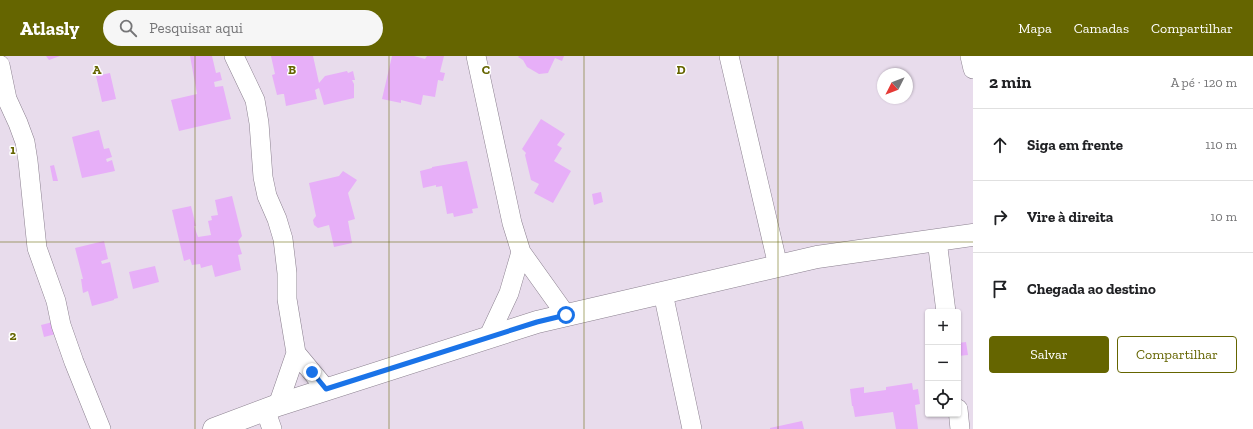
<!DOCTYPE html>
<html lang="pt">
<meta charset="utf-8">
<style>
:root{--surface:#fff;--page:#f6f6f6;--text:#202124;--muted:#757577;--line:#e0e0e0;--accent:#656500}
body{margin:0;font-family:"Zilla Slab",serif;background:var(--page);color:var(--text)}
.controls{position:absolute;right:12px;bottom:12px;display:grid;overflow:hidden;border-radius:4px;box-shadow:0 1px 3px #0004}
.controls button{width:36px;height:36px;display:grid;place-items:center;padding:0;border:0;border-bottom:1px solid var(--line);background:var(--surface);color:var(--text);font:20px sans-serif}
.compass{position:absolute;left:877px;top:12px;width:36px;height:36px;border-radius:50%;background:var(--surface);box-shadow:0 1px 3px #0004;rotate:228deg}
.stop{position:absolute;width:12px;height:12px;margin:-9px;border:3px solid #1a73e8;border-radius:50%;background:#fff}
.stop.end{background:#1a73e8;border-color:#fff;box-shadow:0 1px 4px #0008}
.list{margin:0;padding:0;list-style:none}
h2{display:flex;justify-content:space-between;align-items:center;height:52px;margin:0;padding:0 16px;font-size:17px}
h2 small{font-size:13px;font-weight:400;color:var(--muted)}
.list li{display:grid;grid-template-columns:26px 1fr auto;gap:12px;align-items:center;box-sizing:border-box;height:72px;padding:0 16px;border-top:1px solid var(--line)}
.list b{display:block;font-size:15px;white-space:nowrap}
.list em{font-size:13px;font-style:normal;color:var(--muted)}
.actions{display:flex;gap:8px;padding:12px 16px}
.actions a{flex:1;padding:9px 0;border:1px solid var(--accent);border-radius:4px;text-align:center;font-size:14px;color:var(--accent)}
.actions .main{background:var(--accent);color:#fff}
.icon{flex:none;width:22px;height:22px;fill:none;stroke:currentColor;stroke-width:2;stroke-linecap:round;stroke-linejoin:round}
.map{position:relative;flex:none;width:973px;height:373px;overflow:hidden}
header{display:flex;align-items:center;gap:24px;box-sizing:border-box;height:56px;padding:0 20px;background:var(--accent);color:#fff}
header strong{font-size:19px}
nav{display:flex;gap:22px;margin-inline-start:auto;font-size:14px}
.search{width:280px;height:36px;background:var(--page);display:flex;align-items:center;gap:10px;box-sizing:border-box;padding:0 14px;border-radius:22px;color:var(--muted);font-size:15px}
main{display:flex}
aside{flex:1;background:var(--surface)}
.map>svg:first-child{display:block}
</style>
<header>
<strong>Atlasly</strong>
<div class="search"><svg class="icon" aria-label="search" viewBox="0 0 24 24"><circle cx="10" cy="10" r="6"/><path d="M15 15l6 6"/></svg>Pesquisar aqui</div>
<nav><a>Mapa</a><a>Camadas</a><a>Compartilhar</a></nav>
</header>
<main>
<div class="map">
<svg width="973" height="373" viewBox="0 0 973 373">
<rect width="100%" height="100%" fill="#e8dcec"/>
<path fill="#e7aff8" d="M46,0H60L49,4Z
M190,0H212L216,17L220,16L222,24L214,26L215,31L223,30L231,63L179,75L171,44L197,38Z
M271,0H313L319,27L325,20L347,15L348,17L353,15L355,24H352L354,28V42L324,49L319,32L315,34L317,43L286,50L284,38H282L277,39L272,19L275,18Z
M392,0H414L425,3L427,0H444L440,16L445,17L443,25L438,24L435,41L423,39L421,49L401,44V47L382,43Z
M519,0H564L562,5L555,2L548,17L539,18L527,11L523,4L518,1Z
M110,17L116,43L102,46L96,20Z
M541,63L565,78L557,89L562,92L554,105L571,115L553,147L534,137L539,128L531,124L525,99L526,97L522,93Z
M99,74L104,93L109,92L112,101L106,103L107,106L112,104L115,115L82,122L72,81Z
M467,105L478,152L472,153L473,157L454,161L453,157L447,158L442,130L436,131V129L423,132L420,115L432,112V111Z
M54,109L58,125H53L50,110Z
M343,115L357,124L348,137L355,163L348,165L352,187L334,191L329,169L318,172L314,169L313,164L316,160L309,127L339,120Z
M601,136L603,146L594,149L592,138Z
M232,140L242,180L238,185L242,198L238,199L241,214L215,221L212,209L201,212L200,208L192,209L190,203L184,205L172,154L191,150L196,170H194L198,181L211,179L208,165L212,164L211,160L218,159L215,144Z
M104,185L108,203L101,205L102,208L110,206L118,242L114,243V244L92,250L88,235L83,237L81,223H83L75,192Z
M155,210L159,226L133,233L129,216Z
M57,265L60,277L44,281L41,269Z
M966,286L968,299L958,300V287Z
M912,327L913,334L918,333L920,348L915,349L918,373H896L893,356L855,361L853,350H852L850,333L864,331V337L886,334V331Z
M802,365L804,373H770V372Z"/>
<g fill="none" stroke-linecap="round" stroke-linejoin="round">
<g stroke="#8b808f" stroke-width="20">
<path id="minor" d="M234,0L255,44L259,67L263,121L267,140L277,163L283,183L287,217V243L296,297L278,349
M476,0L512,167L521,196L566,259
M729,0L778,210
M970,0L973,13
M0,9L7,43L18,67L25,86L28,105L37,192L56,245L61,269L74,306L101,373
M937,184L946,256
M663,237L692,373
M488,282L509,237L521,196
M296,297L326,333
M265,353L272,373
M958,353L960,373"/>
</g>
<g stroke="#8b808f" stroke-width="23">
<path id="tertiary" d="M214,373L278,349L537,266L817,201L973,179"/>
</g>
<use href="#minor" stroke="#fff" stroke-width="19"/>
<use href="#tertiary" stroke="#fff" stroke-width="22"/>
</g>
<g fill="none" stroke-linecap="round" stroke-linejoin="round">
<path stroke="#1a73e8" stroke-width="5" d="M312,316L326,333L537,266L566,259"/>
</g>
<path fill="none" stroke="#656500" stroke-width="1" stroke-opacity="0.55" d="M195,0V373M389,0V373M584,0V373M778,0V373M0,186H973"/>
<g font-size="13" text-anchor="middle" font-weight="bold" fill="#656500" stroke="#fff" stroke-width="3" stroke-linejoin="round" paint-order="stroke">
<text x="97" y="18">A</text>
<text x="292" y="18">B</text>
<text x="486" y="18">C</text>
<text x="681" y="18">D</text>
<text x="13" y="98">1</text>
<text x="13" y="284">2</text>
</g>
</svg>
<div class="controls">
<button>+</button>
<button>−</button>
<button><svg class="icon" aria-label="locate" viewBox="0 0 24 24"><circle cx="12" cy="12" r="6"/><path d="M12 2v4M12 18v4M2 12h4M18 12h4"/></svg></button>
</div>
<svg class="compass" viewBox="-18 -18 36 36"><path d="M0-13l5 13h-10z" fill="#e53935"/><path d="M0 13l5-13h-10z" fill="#757577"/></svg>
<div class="stop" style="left:566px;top:259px"></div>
<div class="stop end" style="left:312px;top:316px"></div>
</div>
<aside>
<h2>2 min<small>A pé · 120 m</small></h2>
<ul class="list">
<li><svg class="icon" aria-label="ahead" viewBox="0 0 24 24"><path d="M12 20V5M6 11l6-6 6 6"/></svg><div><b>Siga em frente</b></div><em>110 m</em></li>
<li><svg class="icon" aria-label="right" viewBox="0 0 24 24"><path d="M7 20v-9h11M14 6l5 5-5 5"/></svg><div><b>Vire à direita</b></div><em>10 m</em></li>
<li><svg class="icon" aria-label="arrive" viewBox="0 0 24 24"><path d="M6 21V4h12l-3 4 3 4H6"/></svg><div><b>Chegada ao destino</b></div></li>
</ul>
<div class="actions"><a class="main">Salvar</a><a>Compartilhar</a></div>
</aside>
</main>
